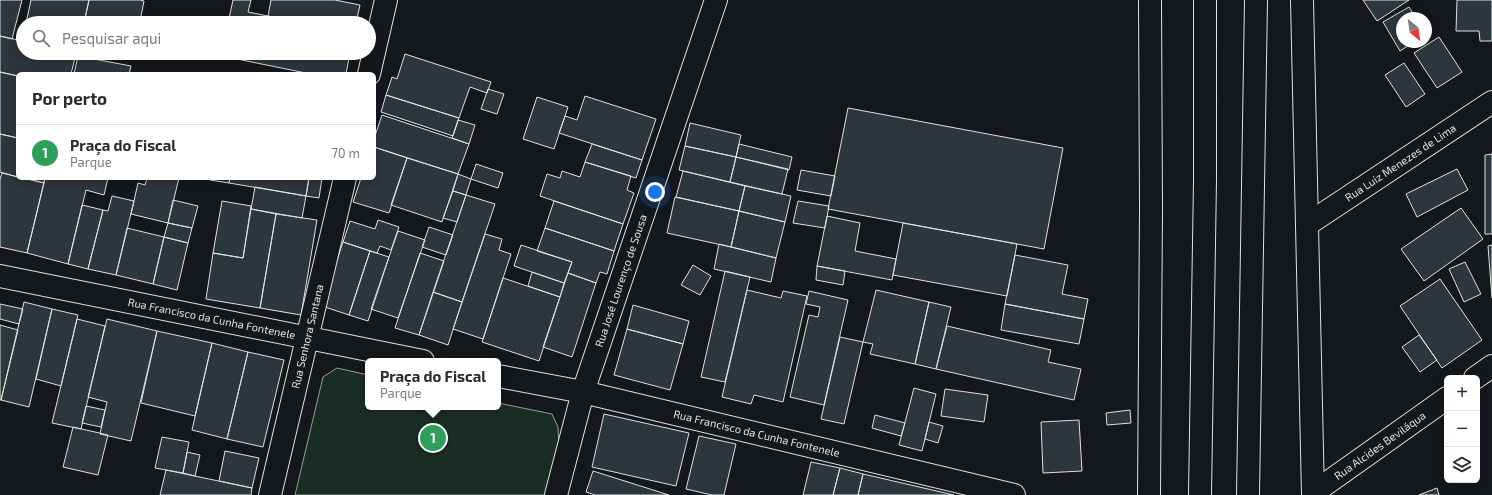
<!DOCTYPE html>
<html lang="pt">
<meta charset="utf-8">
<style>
:root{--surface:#fff;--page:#f2f2f3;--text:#2b2b33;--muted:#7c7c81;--line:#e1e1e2;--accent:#1a73e8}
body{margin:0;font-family:"Exo 2",sans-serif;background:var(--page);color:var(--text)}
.controls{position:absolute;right:12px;bottom:12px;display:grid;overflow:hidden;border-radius:6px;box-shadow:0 2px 10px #0003}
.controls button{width:36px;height:36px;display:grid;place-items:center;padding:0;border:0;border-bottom:1px solid var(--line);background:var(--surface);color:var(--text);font:20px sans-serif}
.compass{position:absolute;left:1396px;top:12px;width:36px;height:36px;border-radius:50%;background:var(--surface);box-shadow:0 2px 10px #0003;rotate:151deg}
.you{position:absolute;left:655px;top:192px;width:14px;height:14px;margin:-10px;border:3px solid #fff;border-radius:50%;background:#1a73e8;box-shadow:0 0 0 6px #1a73e833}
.badge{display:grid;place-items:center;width:26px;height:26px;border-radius:50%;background:var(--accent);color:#fff;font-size:13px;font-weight:700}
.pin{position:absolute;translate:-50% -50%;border:2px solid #fff;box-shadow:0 1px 4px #0006}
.popup{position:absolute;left:365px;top:358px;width:136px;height:52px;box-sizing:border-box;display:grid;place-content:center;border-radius:6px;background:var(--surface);filter:drop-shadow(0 1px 3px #0005);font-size:13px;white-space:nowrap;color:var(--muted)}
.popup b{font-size:15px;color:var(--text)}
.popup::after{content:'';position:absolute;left:50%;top:100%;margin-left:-8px;border:8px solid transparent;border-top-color:var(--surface)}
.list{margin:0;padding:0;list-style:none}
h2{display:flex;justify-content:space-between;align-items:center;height:52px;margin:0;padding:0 16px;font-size:17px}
h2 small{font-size:13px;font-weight:400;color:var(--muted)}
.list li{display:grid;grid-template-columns:26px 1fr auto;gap:12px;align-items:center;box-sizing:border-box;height:56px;padding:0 16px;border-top:1px solid var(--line)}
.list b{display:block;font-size:15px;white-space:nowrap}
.list p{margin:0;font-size:13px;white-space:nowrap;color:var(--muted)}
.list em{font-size:13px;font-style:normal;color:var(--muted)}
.icon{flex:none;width:22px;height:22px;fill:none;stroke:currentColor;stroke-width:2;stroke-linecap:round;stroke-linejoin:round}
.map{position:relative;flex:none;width:1492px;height:495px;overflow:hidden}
.search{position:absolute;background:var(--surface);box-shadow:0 2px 10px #0003;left:16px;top:16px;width:360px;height:44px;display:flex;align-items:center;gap:10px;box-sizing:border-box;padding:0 14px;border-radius:22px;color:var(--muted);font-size:15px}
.panel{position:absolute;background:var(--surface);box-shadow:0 2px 10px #0003;left:16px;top:72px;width:360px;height:108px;border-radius:6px}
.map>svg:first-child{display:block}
</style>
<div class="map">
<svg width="1492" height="495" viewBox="0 0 1492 495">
<rect width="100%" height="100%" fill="#14181c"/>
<path fill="#1a2d24" stroke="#939e99" d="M337,368L368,375V407H498V403L552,414L558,427L559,450L547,495H295L323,377Z"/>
<path fill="#2c363c" stroke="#d8e6dc" d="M0,0H22L12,39L0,36Z
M31,0H89L84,23H26Z
M89,0H140L144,1L140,21L120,17L118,23H84Z
M233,0H251L248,12L303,23H228Z
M271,0H335L360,5L356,23H303L268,16Z
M1363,0H1409L1377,21Z
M1457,0H1492V41H1480L1479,31H1456Z
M1409,7L1416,18H1402V42H1414L1400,51L1383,22Z
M0,36L23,41V53L76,54L71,74H18V76L0,72Z
M1439,37L1462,72L1437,88L1414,53Z
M222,53H350L346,74H311L222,56Z
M405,54L491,82L487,93L470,87L459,118L386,95L392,77L397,79Z
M78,56L131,66L129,74H74Z
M1404,63L1425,94L1406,107L1385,75Z
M0,72L18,76V138L0,134Z
M488,89L504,94L497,114L481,109Z
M386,95L459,118L453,136L381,112Z
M585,96L656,119L642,160L559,133L565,116L577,120Z
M537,97L568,107L554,149L523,139Z
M848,108L1063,148L1044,249L828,209Z
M382,115L469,144L458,174L374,147V139Z
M458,120L475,125L469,144L452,138Z
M690,123L741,135L736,157L685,146Z
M0,134L18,138V177L0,172Z
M592,144L642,160L636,178L585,162Z
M739,144L792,157L789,170L736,157Z
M685,146L736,157L730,182L679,170Z
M374,147L407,158L389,213L353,202L361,178H374Z
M1492,154V234H1485V155Z
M736,157L788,169L782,194L730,182Z
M407,158L458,174L442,222L391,205Z
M585,162L631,176L627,190L634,193L623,224L540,196L547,174L560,178L562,171L580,177Z
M476,164L503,173L498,188L471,179Z
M1457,169L1468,190L1417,217L1406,194Z
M801,170L835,176L831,196L797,190Z
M683,171L745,186L739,211L676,197Z
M2,173L18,177V178H24L44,183L27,253L0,247V179Z
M458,174L471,179L466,195L453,191Z
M24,178H45L44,183Z
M45,178H108L104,195L86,190L68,264L27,253Z
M147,178H179L168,223L131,214L138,183L145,185Z
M211,178H230L229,183L210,180Z
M230,178H309L306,196L229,183Z
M309,178H322L319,198L306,196Z
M745,186L791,196L785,222L739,211Z
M255,187L306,196L302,218L251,209Z
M453,191L466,195L457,222L443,218Z
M466,195L495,204L462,302L433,292Z
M112,196L134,201L116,275L88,269L103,210L108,211Z
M675,197L739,211L731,247L667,233Z
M173,200L198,206L192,228L168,223Z
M222,201L251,206L243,258L213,253Z
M554,201L623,224L614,251L545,228Z
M798,201L829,206L825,228L793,223Z
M82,205L103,210L88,269L68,264Z
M1461,208L1483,239L1424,281L1401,249Z
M251,209L276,214L260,308L206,299L213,253L243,258Z
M739,211L785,222L776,258L731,247Z
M276,214L317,220L301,315L260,308Z
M827,216L860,223L855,251L896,259L892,280L817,266Z
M378,220L399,227L391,250L380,246L377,253L343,242L350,221L375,229Z
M168,223L192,228L188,243L164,237Z
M903,223L1017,244L1007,296L893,275Z
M429,227L453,235L446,255L422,247Z
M127,228L164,237L153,284L116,275Z
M545,228L614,251L607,274L600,272L596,283L568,273L572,262L537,251Z
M398,231L425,240L398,318L371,309Z
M485,234L502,239L499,250L511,254L483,339L453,329Z
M164,237L188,243L177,290L153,284Z
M343,242L370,251L349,315L322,306Z
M719,244L776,258L771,282L714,269Z
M521,245L572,262L564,283L514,266Z
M1492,245V298L1488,246Z
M370,251L389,257L368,321L349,315Z
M420,253L444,261L419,335L395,328Z
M1015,255L1068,265L1062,294L1088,299L1084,319L1005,304Z
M1465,262L1481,294L1464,302L1449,269Z
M693,265L711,276L700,295L681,285Z
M817,266L845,271L843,285L816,280Z
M725,271L750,277L725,382L701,377Z
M532,272L564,283L560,297L528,286Z
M568,273L596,283L572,357L543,347Z
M503,278L560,297L539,361L482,342Z
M1440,279L1482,340L1442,368L1400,306Z
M747,290L781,298L783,291L807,296L783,402L754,395L751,404L722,397Z
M876,290L929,302L915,364L870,354L873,344L863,342Z
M809,291L848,300L824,405L790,397L809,315L818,317L820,307L806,304Z
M433,292L462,302L448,345L419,335Z
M24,302L52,309L29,407L1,400Z
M929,302L951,307L936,369L915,364Z
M0,304L23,309L19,324L0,319Z
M1005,304L1084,319L1079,344L1001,330Z
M633,305L689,321L683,344L627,329Z
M52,309L78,315L61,386L36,379Z
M77,319L105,326L81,429L52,423Z
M107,319L157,331L131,441L100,434L107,402L88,397Z
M0,325L18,330L1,400H0Z
M947,326L1051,350L1048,362L1081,369L1074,400L936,369Z
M627,329L683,344L670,390L614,375Z
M157,331L212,343L195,416L141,403Z
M1419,335L1437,360L1420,372L1402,347Z
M840,337L863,342L844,424L821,419Z
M212,343L248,352L227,439L192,430Z
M248,352L284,360L263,447L227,439Z
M914,388L936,394L922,451L899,445Z
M945,389L988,395L984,422L941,416Z
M86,406L105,410L101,427L82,423Z
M1130,410L1131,423L1107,425L1106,413Z
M604,414L689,433L676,486L592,467Z
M875,415L905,423L901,436L872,428Z
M1079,420L1082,471L1043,473L1041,422Z
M929,422L943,426L938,443L925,439Z
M73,427L108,435L98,475L63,467Z
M699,436L736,444L724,495H712L686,489Z
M162,437L189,442L183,473L155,468Z
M225,451L259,458L252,488L219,481Z
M187,452L200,455L195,476L183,473Z
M811,462L840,468L833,495H803Z
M840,468L863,474L858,495H833Z
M166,470L252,488L251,495H160Z
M593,471L669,495H595L586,492Z
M863,474L954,495H858Z
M1437,488L1439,495H1419Z"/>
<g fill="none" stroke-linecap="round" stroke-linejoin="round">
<g stroke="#d8e6dc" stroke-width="24">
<g id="minor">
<path d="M369,74L386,0"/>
<path id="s1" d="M1308,224L1492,102"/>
<path id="s2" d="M0,276L423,361"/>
<path id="s3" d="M498,376L583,392L1014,495"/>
<path d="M1475,378L1492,366"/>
<path id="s4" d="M1313,493L1447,398"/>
<path id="s5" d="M270,495L345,178"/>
<path id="s6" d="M556,495L583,392L716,0"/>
</g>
</g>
<g stroke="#d8e6dc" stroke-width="24">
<path id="secondary" d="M1302,0L1313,495
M1149,495L1151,208L1150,0"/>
</g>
<g stroke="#d8e6dc" stroke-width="24">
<path id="trunk" d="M1200,495L1205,180V0
M1248,495L1256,0"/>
</g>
<use href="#minor" stroke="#14181c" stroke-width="22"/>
<use href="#secondary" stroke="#14181c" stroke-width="22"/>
<use href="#trunk" stroke="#14181c" stroke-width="22"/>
</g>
<g text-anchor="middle" stroke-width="3" stroke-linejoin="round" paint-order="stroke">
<g font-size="11" fill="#d8e6dc" stroke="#14181c">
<text dy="4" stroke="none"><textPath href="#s1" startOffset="111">Rua Luiz Menezes de Lima</textPath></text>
<text dy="4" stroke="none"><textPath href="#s6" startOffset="224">Rua José Lourenço de Sousa</textPath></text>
<text dy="4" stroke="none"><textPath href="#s2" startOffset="216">Rua Francisco da Cunha Fontenele</textPath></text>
<text dy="4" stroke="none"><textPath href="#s5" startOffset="163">Rua Senhora Santana</textPath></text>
<text dy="4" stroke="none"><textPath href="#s3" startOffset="265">Rua Francisco da Cunha Fontenele</textPath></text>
<text dy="4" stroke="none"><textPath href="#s4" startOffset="82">Rua Alcides Beviláqua</textPath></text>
</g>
</g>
</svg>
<div class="controls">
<button>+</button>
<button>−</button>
<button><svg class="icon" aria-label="layers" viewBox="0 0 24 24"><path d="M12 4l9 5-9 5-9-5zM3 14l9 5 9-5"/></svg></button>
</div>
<svg class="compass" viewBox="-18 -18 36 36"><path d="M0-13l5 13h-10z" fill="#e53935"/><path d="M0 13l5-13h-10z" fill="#7c7c81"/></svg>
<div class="you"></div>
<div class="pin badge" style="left:433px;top:438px;background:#2e9e5b">1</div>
<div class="popup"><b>Praça do Fiscal</b>Parque</div>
<div class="search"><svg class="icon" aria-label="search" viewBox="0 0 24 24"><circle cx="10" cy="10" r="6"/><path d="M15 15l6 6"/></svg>Pesquisar aqui</div>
<section class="panel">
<h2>Por perto<small></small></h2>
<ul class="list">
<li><span class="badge" style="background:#2e9e5b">1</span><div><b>Praça do Fiscal</b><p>Parque</p></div><em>70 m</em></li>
</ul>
</section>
</div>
